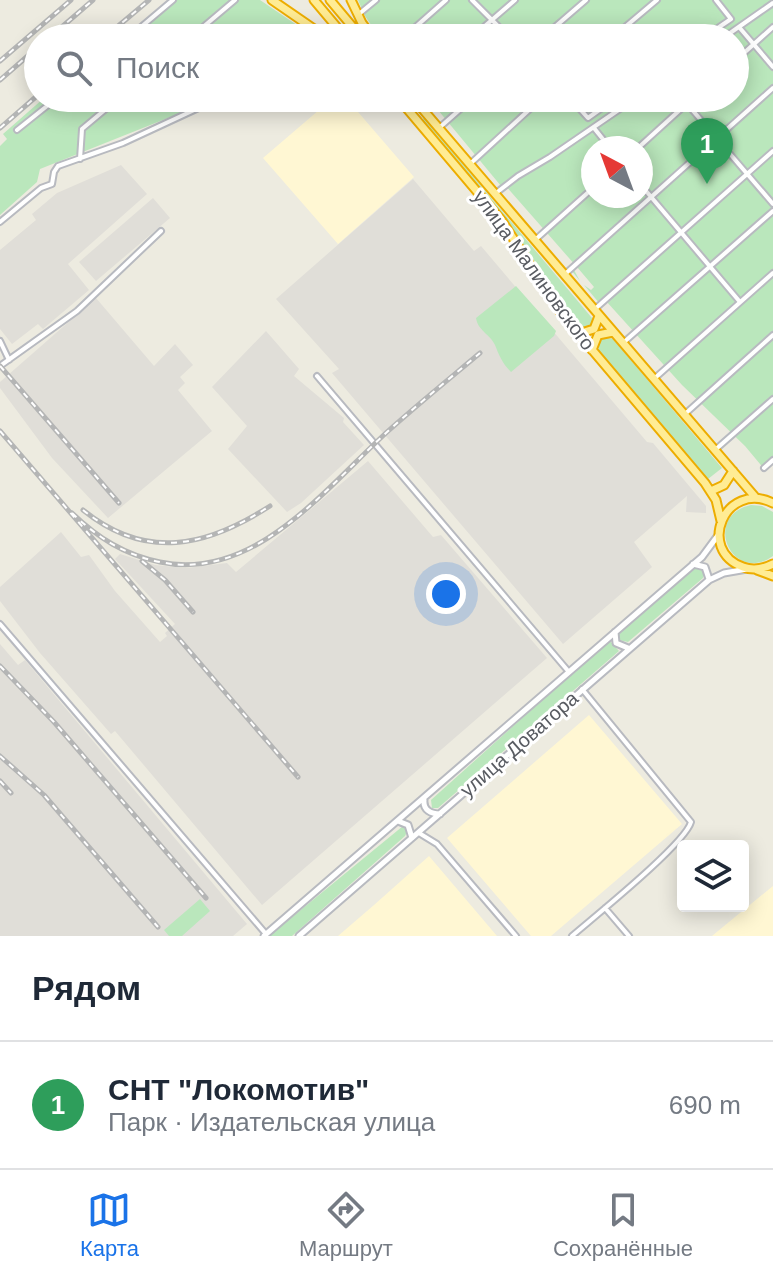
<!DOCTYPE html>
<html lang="ru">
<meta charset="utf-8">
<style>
:root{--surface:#fff;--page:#f6f6f7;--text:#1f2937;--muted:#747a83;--line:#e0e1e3;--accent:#1a73e8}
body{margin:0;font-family:Arial,sans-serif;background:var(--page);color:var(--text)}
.controls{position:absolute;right:24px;bottom:24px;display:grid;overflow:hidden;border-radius:8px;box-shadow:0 4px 20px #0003}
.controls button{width:72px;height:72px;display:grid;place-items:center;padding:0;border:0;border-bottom:2px solid var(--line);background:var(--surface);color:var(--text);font:40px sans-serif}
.compass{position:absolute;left:581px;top:136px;width:72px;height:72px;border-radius:50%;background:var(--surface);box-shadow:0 4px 20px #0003;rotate:319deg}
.you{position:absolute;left:446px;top:594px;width:28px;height:28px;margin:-20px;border:6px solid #fff;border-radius:50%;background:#1a73e8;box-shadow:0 0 0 12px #1a73e833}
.badge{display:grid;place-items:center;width:52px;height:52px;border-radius:50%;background:var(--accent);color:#fff;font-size:26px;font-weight:700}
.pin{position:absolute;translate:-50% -66px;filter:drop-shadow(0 2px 4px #0008)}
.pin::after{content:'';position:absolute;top:42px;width:28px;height:24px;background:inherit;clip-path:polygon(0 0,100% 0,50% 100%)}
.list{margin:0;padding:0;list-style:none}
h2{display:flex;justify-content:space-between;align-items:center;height:104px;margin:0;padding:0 32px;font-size:34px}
h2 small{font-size:26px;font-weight:400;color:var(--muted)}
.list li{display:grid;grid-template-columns:52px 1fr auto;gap:24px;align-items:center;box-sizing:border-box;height:128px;padding:0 32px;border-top:2px solid var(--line)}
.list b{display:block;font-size:30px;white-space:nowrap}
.list p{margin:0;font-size:26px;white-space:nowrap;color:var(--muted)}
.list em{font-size:26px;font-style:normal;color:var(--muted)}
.icon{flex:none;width:44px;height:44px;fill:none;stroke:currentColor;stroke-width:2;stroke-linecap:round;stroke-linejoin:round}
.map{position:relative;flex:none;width:773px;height:936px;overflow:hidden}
.search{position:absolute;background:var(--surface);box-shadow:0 4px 20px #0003;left:24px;right:24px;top:24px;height:88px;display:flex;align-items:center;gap:20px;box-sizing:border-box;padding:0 28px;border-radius:44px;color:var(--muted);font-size:30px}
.sheet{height:232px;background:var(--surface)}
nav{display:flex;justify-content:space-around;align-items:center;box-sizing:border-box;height:112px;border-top:2px solid var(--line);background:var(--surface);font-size:22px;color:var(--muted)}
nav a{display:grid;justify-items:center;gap:4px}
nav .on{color:var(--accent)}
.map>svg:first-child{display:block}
</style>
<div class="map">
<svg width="773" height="936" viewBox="0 0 773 936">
<rect width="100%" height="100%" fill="#edebe0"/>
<path fill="#fff7d3" d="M333,98H346L414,177L338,244L263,158Z
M589,715L682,824L551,936H531L447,838Z
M429,856L497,936H338L374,905Z
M773,886V936H712L718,931Z"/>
<path fill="#e0ded8" d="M121,165L147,194L68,264L89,290L43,329L38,324L12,344L0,329V250L36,220L32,214L57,193Z
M413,179L474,251L481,246L647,442L653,443L706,506V513L686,512L687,496L634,542L652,567L563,644L332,373L339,369L276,299Z
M153,198L170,218L96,281L79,262Z
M96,298L154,366L175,344L193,365L180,377L185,383L178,390L212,431L108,518L52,458L0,388V382Z
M266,331L299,369L294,376L344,418L343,422L364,445L301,503L287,512L228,449L247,426L212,387Z
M368,461L433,537L441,535L547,658L262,905L115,731L111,734L40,653L0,601V587L61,532L81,557L89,555L115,591L160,642L167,636L165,633L175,624L115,559L120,554L155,565L186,568L227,563L236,572Z
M0,644L18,665L25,660L247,924L233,936H0Z"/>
<path fill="#bae7bc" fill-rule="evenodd" d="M169,0H260L316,38H125Z
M358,0H773V462L765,470L745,446L682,385L606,301L600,304L584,285L591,290L594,287L577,267L574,270L580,281L571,270L576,266L504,184L501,186L428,98H735V38H380L365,16ZM593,148H641V196H593Z
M44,98H52L12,134L55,98H218L40,169L37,182L0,215V146L7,139L3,134Z
M424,118L592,318L593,323L590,328L581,327L556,295L510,224L422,120Z
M516,286L556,331L554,336L511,372C502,363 499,355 495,345C490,334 478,331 476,318Z
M603,337L613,339L722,468L708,479L599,351V341Z
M751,505L762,506L773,512V556C732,585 701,516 751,505Z
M699,566L705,572L703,578L628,642L619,640V631L694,567Z
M609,640L619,651L438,808H432L431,800Z
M403,826L407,832L405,836L292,936H269Z
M200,899L210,911L182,936H169L164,930Z"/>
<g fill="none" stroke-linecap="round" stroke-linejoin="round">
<g stroke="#b8bac0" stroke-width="8">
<path id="minor" d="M472,0L510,38
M359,14L376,0
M739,27L773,67
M128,38L173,0
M190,38L235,0
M403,38L446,0
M471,38L515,0
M542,38L586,0
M612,38L657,0
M703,38L731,19L716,0
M723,38L773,3
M735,61L773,27
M570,98L588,118L616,98
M682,98L773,204
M439,128L473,98
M594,128L610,148
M17,130L57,98
M638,148L693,98
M80,159L82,129L119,98
M470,164L542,98
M641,185L740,302
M496,193L518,176L550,157L636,98
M0,222L41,188L52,184L54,172L58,166L123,143L220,98
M535,240L593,188
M564,275L773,88
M595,309L773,151
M0,341L9,360
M623,343L773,211
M0,366L77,311L161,231
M317,376L569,672
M655,378L773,273
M685,414L773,335
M715,450L773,399
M764,468L773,460
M0,624L266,934
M419,833L437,844L516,936
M605,908L629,936
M572,936C594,917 685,844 691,822L582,689"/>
</g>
<g stroke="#b8bac0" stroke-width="9">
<path id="tertiary" d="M693,564L705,567L709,579
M615,632L616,643L628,648
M424,800C423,810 431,814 440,814
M398,821L408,825L412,838
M264,936L702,557L719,534
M299,936L709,580L724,573L747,569"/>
</g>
<g stroke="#edad00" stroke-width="11">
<path id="trunk" d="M272,0L327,38
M314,0L346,38
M330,0L362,38
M351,0L362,23L373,38
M398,98L502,221L561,313L705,483L716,500L721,521
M413,98L756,498
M578,334L594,329L599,316
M592,350L598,335L613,332
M711,491L724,485L733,471
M773,503C725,480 696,550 743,567C754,571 763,569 773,564
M757,570L773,576"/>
</g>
<use href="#minor" stroke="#fff" stroke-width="4"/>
<use href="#tertiary" stroke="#fff" stroke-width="5"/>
<use href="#trunk" stroke="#ffec94" stroke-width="7"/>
<g stroke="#b4b5b5" stroke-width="5">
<path id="rail" d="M49,38L93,0
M104,38L149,0
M0,61L71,0
M0,80L38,47
M0,128L38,95
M0,366L119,503
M0,431L298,777
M83,510C146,561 206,547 270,506
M72,513C98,538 125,555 160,562C254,582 326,488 387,432C417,405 449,379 480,353
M142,561L165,580L193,612
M0,666L54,722L206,898
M0,756L44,795L158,927
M0,781L11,793"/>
</g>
<use href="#rail" stroke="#fff" stroke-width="2" stroke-dasharray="6" stroke-linecap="butt"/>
</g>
<g text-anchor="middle" stroke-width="6" stroke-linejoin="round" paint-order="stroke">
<g font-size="20" fill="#595c62" stroke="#fff">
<text transform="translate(534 270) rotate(54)" y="7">улица Малиновского</text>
<text transform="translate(519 744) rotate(-41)" y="7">улица Доватора</text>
</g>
</g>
</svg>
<div class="controls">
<button><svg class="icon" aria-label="layers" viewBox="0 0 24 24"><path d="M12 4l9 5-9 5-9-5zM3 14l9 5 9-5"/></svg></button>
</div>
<svg class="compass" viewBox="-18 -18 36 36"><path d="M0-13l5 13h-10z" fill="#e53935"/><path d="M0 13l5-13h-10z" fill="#747a83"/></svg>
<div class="you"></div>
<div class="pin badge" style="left:707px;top:184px;background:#2e9e5b">1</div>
<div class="search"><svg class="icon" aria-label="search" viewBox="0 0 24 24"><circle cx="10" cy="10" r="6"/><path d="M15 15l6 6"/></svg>Поиск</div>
</div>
<section class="sheet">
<h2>Рядом<small></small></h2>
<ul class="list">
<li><span class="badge" style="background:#2e9e5b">1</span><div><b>СНТ &quot;Локомотив&quot;</b><p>Парк · Издательская улица</p></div><em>690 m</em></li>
</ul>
</section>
<nav>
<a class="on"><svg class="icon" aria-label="map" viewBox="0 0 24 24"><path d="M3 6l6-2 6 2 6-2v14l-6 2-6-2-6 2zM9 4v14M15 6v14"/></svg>Карта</a>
<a><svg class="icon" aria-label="directions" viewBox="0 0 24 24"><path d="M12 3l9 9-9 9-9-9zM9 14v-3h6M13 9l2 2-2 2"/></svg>Маршрут</a>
<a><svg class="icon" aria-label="saved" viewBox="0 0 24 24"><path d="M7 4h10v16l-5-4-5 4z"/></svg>Сохранённые</a>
</nav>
